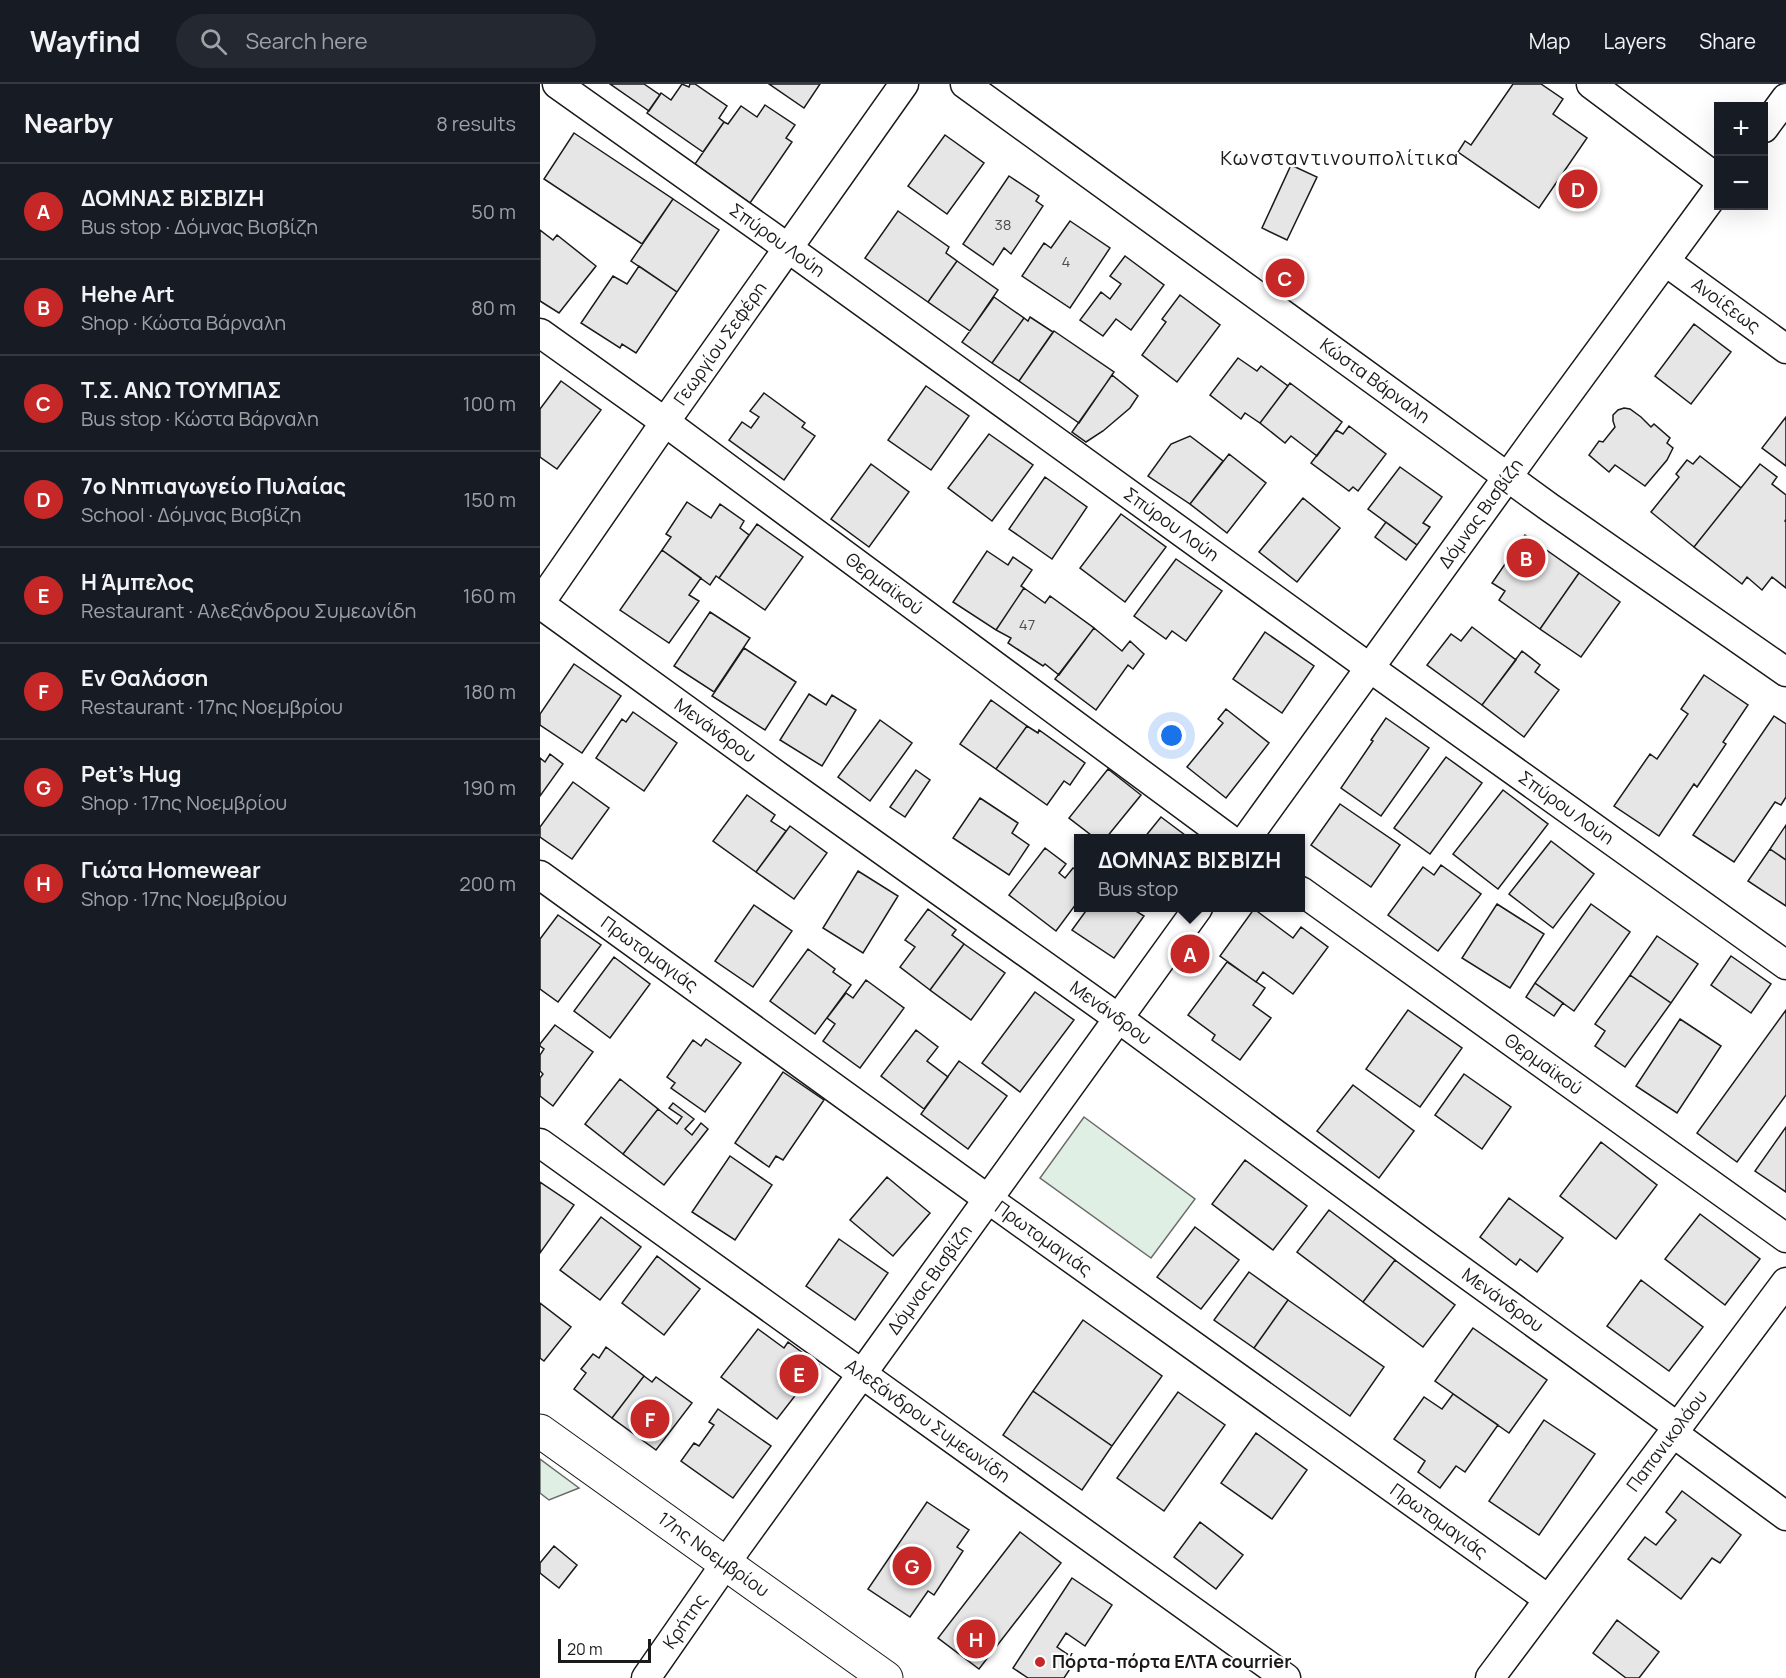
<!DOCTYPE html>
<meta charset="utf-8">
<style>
:root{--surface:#171b24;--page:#242831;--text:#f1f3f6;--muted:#9ea1a6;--line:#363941;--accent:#c62828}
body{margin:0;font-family:Manrope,sans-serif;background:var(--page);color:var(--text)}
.controls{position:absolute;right:18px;top:18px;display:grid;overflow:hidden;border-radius:0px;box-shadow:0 6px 24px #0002}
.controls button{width:54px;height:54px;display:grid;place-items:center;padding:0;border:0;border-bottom:2px solid var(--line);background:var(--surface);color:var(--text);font:30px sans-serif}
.scale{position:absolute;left:18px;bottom:15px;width:93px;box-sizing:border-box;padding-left:6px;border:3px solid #1a1a1a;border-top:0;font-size:16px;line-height:21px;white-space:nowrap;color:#1a1a1a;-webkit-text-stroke:4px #fff;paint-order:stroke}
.you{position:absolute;left:632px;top:652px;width:21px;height:21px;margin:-15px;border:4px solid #fff;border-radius:50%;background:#1a73e8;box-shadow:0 0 0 9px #1a73e833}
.badge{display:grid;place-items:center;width:39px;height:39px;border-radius:50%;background:var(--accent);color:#fff;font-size:20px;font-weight:700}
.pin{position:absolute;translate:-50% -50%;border:3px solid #fff;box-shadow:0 2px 6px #0006}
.popup{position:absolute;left:534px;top:750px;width:231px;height:78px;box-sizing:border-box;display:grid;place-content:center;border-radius:0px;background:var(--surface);filter:drop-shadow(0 2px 4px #0005);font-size:20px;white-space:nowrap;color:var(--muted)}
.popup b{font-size:22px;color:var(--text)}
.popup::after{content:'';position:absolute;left:50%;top:100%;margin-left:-12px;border:12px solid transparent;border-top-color:var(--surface)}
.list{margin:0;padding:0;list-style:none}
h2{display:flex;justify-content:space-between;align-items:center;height:78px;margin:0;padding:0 24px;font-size:26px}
h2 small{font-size:20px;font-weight:400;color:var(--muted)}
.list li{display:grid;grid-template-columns:39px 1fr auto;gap:18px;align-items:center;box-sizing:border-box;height:96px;padding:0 24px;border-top:2px solid var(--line)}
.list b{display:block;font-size:22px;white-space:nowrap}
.list p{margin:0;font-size:20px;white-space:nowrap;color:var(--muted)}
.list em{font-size:20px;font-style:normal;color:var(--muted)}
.icon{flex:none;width:33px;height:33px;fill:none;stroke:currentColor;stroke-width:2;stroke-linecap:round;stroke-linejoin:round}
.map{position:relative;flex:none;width:1246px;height:1594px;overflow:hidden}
header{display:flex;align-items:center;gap:36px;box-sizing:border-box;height:84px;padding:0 30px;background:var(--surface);border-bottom:2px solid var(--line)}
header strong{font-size:28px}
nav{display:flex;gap:33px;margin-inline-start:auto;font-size:21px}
.search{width:420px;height:54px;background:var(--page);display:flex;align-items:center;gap:15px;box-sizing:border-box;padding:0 21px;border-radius:33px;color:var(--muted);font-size:22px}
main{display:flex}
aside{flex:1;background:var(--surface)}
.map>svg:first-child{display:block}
</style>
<header>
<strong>Wayfind</strong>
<div class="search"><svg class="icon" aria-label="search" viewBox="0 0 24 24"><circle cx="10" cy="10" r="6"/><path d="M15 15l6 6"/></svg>Search here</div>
<nav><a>Map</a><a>Layers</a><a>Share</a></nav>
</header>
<main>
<aside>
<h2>Nearby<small>8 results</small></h2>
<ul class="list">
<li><span class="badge">A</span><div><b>ΔΟΜΝΑΣ ΒΙΣΒΙΖΗ</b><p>Bus stop · Δόμνας Βισβίζη</p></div><em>50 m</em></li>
<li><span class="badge">B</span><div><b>Hehe Art</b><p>Shop · Κώστα Βάρναλη</p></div><em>80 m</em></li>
<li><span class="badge">C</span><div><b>Τ.Σ. ΑΝΩ ΤΟΥΜΠΑΣ</b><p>Bus stop · Κώστα Βάρναλη</p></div><em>100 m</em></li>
<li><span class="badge">D</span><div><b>7ο Νηπιαγωγείο Πυλαίας</b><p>School · Δόμνας Βισβίζη</p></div><em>150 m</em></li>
<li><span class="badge">E</span><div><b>Η Άμπελος</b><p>Restaurant · Αλεξάνδρου Συμεωνίδη</p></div><em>160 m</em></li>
<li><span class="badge">F</span><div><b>Εν Θαλάσση</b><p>Restaurant · 17ης Νοεμβρίου</p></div><em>180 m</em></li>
<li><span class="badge">G</span><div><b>Pet’s Hug</b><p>Shop · 17ης Νοεμβρίου</p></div><em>190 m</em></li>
<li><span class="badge">H</span><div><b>Γιώτα Homewear</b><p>Shop · 17ης Νοεμβρίου</p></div><em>200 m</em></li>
</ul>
</aside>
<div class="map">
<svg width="1246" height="1594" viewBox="0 0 1246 1594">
<rect width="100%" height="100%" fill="#fff"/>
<path fill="#e0efe3" stroke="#6a6a6a" stroke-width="1.5" d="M544,1033L655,1115L611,1174L500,1094Z
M0,1375L39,1404L9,1416L0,1409Z"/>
<path fill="#e6e6e6" stroke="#1a1a1a" stroke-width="1.5" d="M70,0H104L120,11L109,27Z
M142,0L149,3L150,0H155L187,22L179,34L184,38L163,68L107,29L121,9L131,16Z
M229,0H280L264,24Z
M973,0H1001L1023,15L1013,30L1047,54L999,124L918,68L925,57L931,61Z
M225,21L255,41L246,54L252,58L210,119L155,80L184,38L188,40L201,22L217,33Z
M34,49L133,115L102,160L4,95Z
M405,51L444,79L407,130L368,102Z
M751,81L777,93L747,156L722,144Z
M469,92L499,112L496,117L503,122L471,170L464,164L453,181L423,160Z
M133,115L179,146L137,208L91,177Z
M358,127L409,163L406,169L417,177L388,218L325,174Z
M530,137L570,164L530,224L482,192L504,159L511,164Z
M0,146L13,156L17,151L56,182L19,229L0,217Z
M585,172L624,201L591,246L576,235L563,252L540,236L561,208L570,215L581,200L570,192Z
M417,177L458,206L430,247L388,218Z
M99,182L137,208L96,269L82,260L80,264L41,239L73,192L87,200Z
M640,211L680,241L637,298L602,271L626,238L622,235Z
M454,213L484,234L452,279L422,258Z
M490,233L513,248L479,297L452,279L484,234L488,237Z
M1154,240L1191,268L1151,320L1115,292Z
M514,247L574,288L539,339L479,297Z
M698,274L717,287L721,282L748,302L720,339L705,329L701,335L670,311Z
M572,291L598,312L590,324L563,347L546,358L532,348Z
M21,297L61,326L17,385L0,373V325Z
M750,299L802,338L777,372L751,352L745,359L720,339Z
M386,302L429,332L391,386L348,356Z
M224,309L265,339L262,343L275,352L244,396L189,356L202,338L211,344L219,333L210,327Z
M1084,324L1090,325L1101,333L1111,343L1114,340L1130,354L1127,359L1133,364L1127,376L1105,402L1075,381L1069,388L1049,371L1059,357L1063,358L1075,343L1073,337V331L1078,326Z
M1246,333V382L1222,364Z
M809,342L846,370L818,407L813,403L809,407L771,379L796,346L803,350Z
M449,350L493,381L452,437L408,404Z
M650,352L683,377L650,420L608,392L631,360Z
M689,370L726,399L687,449L650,420Z
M1160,372L1201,404L1154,463L1111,428L1139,393L1136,390L1147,376L1153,380Z
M331,380L369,408L329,463L291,435Z
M1220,380L1237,393L1232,400L1246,411V435L1245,437L1246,438V504L1232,493L1222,506L1207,493L1202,500L1154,463Z
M860,383L902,413L883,439L890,443L877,461L828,425Z
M505,393L547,423L512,475L469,445Z
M763,414L800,444L757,498L719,468Z
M147,418L171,434L180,420L204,437L200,444L209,451L179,494L176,492L170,501L122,466L131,453L126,450Z
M581,430L626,463L585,518L540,484Z
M846,438L877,461L866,476L835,453Z
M217,440L263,473L225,526L179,494Z
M985,451L1039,489L1000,545L959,516L965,507L952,499Z
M122,466L161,494L149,511L159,517L129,559L80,526Z
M447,467L468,481L473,473L492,486L481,502L484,504L456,546L413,518Z
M636,475L682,507L646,557L632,547L626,555L594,532Z
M1039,489L1080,518L1041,573L1000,545Z
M484,504L505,519L510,512L554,544L519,591L505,580L503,582L468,559L471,554L456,546Z
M170,528L210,554L174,608L134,582Z
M932,543L976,576L942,621L887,581L911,550L921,557Z
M554,544L582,567L590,557L604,570L593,585L588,581L556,626L515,595Z
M725,548L774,582L742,629L693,595Z
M204,564L256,598L225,646L172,612Z
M982,567L1000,581L995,588L1019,606L984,653L942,621Z
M34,580L81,612L42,669L0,641V630Z
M1164,591L1208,621L1183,658L1186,660L1157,703L1154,700L1119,752L1074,722L1110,670L1117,675L1148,630L1141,625Z
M269,610L286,621L292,611L316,626L282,682L240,656Z
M451,616L487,642L456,685L420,660Z
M686,625L729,659L686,714L647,683L683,639L678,635Z
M93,628L137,659L104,707L56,674L82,635L86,638Z
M1234,632L1246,640V713L1241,721L1235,718L1194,778L1153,751Z
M846,634L889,664L841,732L801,704L833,657L831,656Z
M340,636L372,659L330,717L298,693Z
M487,642L498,649L499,646L545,679L530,701L524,697L507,721L456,685Z
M10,670L23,680L0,712V674L5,678Z
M906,673L942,699L890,770L854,744Z
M568,685L601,711L566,754H555L529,734Z
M376,686L390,696L365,733L350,723Z
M33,698L69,724L32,775L0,753V743Z
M963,706L1008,740L958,805L913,770Z
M207,711L235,731L231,737L246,747L216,788L173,757Z
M440,714L478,739L472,749L489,761L469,791L413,754Z
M800,720L860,761L831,803L771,761Z
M621,733L649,754H604Z
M1246,741V776L1230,765Z
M250,742L287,769L254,815L216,788Z
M1011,757L1054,790L1013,844L969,810Z
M505,764L526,780L519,789L525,794L533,784L539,788V816L516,847L469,811Z
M1230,765L1246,776V822L1208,797Z
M901,781L941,810L898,867L848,831L883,783L894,791Z
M318,787L358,812L323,869L283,844Z
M957,820L1004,850L970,904L922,874Z
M1051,820L1090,848L1034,927L995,899Z
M214,821L252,847L213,903L175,877Z
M548,824H591L604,832L574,874L532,846Z
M388,825L416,846L412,851L424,860L390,906L360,883L375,863L365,856Z
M714,825L753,854L761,843L788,863L753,910L723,888L716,898L680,872Z
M18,831L61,861L18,918L0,905V855Z
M1117,852L1158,880L1131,919L1090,891Z
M424,860L465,889L431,936L390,906Z
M268,865L295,885L293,888L311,901L275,950L230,917Z
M1191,872L1231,900L1211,929L1171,901Z
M74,873L110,900L70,954L34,927Z
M687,878L725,904L713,921L731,934L700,976L672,956L675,951L648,931Z
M1090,891L1131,919L1085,983L1055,962L1065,947L1055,940Z
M326,896L364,924L320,984L283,957L295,940L287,934L306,909L313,914Z
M995,899L1023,919L1014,932L986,913Z
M495,908L534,936L480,1008L442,979Z
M868,926L922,964L880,1023L826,985Z
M1246,926V1011L1197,1078L1157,1049Z
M1140,935L1181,962L1137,1029L1096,1002Z
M15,941L53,968L13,1022L0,1012V994L3,990L0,987V971L4,965L0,962V960Z
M376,946L398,963L387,977L408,993L384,1025L341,992Z
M166,955L201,979L165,1028L131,1004L135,999L127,993L153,956L161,962Z
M419,977L467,1012L428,1065L381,1030Z
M243,988L284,1016L243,1076L236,1072L229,1083L195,1059Z
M924,990L971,1023L942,1065L895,1031Z
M80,995L118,1025L83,1070L45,1040Z
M813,1001L874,1047L839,1094L777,1047Z
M133,1019L154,1035L145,1045L152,1051L161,1039L168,1045L124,1101L83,1070L118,1025L137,1040L142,1033L129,1024Z
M1246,1043V1108L1215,1087Z
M1061,1058L1117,1101L1076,1155L1020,1112Z
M190,1072L232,1101L195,1156L152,1128Z
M705,1076L767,1122L733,1166L672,1120Z
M347,1093L390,1129L353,1172L310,1136Z
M0,1098L34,1121L0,1169Z
M969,1114L1023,1154L997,1188L980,1175L976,1181L940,1153Z
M789,1126L855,1176L823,1218L757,1168Z
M1160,1130L1220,1175L1185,1221L1125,1175Z
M61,1133L101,1163L60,1216L20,1186Z
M655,1143L699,1176L661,1225L617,1193Z
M299,1155L348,1189L315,1236L266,1202Z
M117,1172L160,1205L124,1251L82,1219Z
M855,1176L915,1221L883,1263L823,1218Z
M709,1188L748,1216L714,1264L674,1236Z
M1101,1196L1163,1243L1129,1287L1067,1242Z
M748,1216L844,1283L810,1332L714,1264Z
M0,1219L31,1243L4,1277L0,1274Z
M543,1236L622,1292L572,1362L493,1307Z
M933,1244L1007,1296L969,1349L895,1297Z
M218,1245L244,1264L248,1258L279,1281L237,1335L181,1293Z
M66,1263L104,1292L72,1334L34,1305L46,1289L41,1285L53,1270L59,1274Z
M104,1292L112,1298L116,1293L152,1319L116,1366L72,1334Z
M493,1307L572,1362L542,1406L463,1351Z
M638,1308L685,1341L624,1427L577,1394Z
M913,1310L958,1341L925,1388L916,1382L900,1404L878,1388L885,1377L854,1355L884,1313L902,1325Z
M178,1325L231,1362L193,1414L141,1377L154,1359L159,1362L174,1341L169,1338Z
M1004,1336L1055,1370L999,1451L949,1417Z
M716,1349L767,1386L732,1435L681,1399Z
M1142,1407L1201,1451L1180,1479L1172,1474L1141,1515L1088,1475L1105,1453L1116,1461L1136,1436L1126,1428Z
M387,1418L429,1446L417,1463L423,1467L394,1511L388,1507L370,1533L328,1505Z
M660,1438L703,1471L676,1505L634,1473Z
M480,1448L521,1479L439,1585L398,1554Z
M14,1462L37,1481L19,1504L0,1489V1479Z
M532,1494L572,1521L545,1562L526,1549L517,1563L536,1576L524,1594H488L473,1584Z
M1077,1536L1119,1568L1099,1594H1086L1053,1569Z"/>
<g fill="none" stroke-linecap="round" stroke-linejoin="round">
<g stroke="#1a1a1a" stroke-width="31">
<g id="street">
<path id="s1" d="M17,0L227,149L830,584L1246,881"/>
<path id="s2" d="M425,0L1009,423L1246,588"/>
<path d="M1051,0L1178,95"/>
<path d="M1224,44L1246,14"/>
<path id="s3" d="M1126,178L1246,265"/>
<path id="s4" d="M0,249L125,338L688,754"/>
<path id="s5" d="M0,519L125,338L364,0"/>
<path id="s6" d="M0,520L235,690L578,934L886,1161L1138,1343"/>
<path id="s7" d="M707,754L997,352L1178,105"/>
<path id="s8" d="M0,791L448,1115L1008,1515"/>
<path id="s9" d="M761,807L1246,1154"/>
<path id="s10" d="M0,1059L746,1594"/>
<path d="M1133,1349L1246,1432"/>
<path id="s11" d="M106,1594L197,1463L658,824"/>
<path id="s12" d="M950,1594L1246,1198"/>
</g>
</g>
<g stroke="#1a1a1a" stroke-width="35">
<g id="secondary">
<path id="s13" d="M0,1347L346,1594"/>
</g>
</g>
<use href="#street" stroke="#fff" stroke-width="28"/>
<use href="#secondary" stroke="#fff" stroke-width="33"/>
</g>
<circle fill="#c62828" stroke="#fff" stroke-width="2" cx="500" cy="1578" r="6"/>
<g text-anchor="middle" stroke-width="4.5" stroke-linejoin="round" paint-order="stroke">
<g font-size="15" fill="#4d4d4d">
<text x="463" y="146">38</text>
<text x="526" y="183">4</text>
<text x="487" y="546">47</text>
</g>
<g font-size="18" fill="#1a1a1a" stroke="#fff">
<text dy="6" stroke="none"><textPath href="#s1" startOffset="270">Σπύρου Λούη</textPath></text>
<text dy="6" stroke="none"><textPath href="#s3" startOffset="74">Ανοίξεως</textPath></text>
<text dy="6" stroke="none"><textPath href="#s5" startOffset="316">Γεωργίου Σεφέρη</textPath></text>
<text dy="6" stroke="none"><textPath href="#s2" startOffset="506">Κώστα Βάρναλη</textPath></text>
<text dy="6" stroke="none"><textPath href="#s7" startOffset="400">Δόμνας Βισβίζη</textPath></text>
<text dy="6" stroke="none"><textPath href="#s1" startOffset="756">Σπύρου Λούη</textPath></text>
<text dy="6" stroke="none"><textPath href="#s4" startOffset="426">Θερμαϊκού</textPath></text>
<text dy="6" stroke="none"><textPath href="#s6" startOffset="216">Μενάνδρου</textPath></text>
<text dy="6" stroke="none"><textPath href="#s1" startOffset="1242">Σπύρου Λούη</textPath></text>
<text dy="6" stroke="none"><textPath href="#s8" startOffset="135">Πρωτομαγιάς</textPath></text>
<text dy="6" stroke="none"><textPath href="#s6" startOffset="702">Μενάνδρου</textPath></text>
<text dy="6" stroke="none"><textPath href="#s9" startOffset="298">Θερμαϊκού</textPath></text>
<text dy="6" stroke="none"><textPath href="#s8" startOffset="621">Πρωτομαγιάς</textPath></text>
<text dy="6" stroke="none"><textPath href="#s11" startOffset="489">Δόμνας Βισβίζη</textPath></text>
<text dy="6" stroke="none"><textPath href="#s6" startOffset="1188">Μενάνδρου</textPath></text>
<text dy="6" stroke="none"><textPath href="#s10" startOffset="477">Αλεξάνδρου Συμεωνίδη</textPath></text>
<text dy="6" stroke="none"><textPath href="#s12" startOffset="296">Παπανικολάου</textPath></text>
<text dy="6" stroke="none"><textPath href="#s8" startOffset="1107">Πρωτομαγιάς</textPath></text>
<text dy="6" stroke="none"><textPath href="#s13" startOffset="213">17ης Νοεμβρίου</textPath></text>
<text dy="6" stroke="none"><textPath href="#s11" startOffset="69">Κρήτης</textPath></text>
</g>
<g font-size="18" font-weight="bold" fill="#1a1a1a" stroke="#fff" text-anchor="start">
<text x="512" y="1584">Πόρτα-πόρτα ΕΛΤΑ courrier</text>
</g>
<g font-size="20" letter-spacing="1.5" fill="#1a1a1a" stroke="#fff">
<text x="800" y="81">Κωνσταντινουπολίτικα</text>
</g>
</g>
</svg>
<div class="controls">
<button>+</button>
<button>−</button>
</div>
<div class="scale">20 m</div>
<div class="you"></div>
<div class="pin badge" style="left:650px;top:870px">A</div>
<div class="popup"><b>ΔΟΜΝΑΣ ΒΙΣΒΙΖΗ</b>Bus stop</div>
<div class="pin badge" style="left:986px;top:474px">B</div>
<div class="pin badge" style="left:745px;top:194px">C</div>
<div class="pin badge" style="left:1038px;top:105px">D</div>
<div class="pin badge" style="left:259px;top:1290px">E</div>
<div class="pin badge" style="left:110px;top:1335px">F</div>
<div class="pin badge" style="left:372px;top:1482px">G</div>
<div class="pin badge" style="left:436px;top:1555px">H</div>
</div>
</main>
